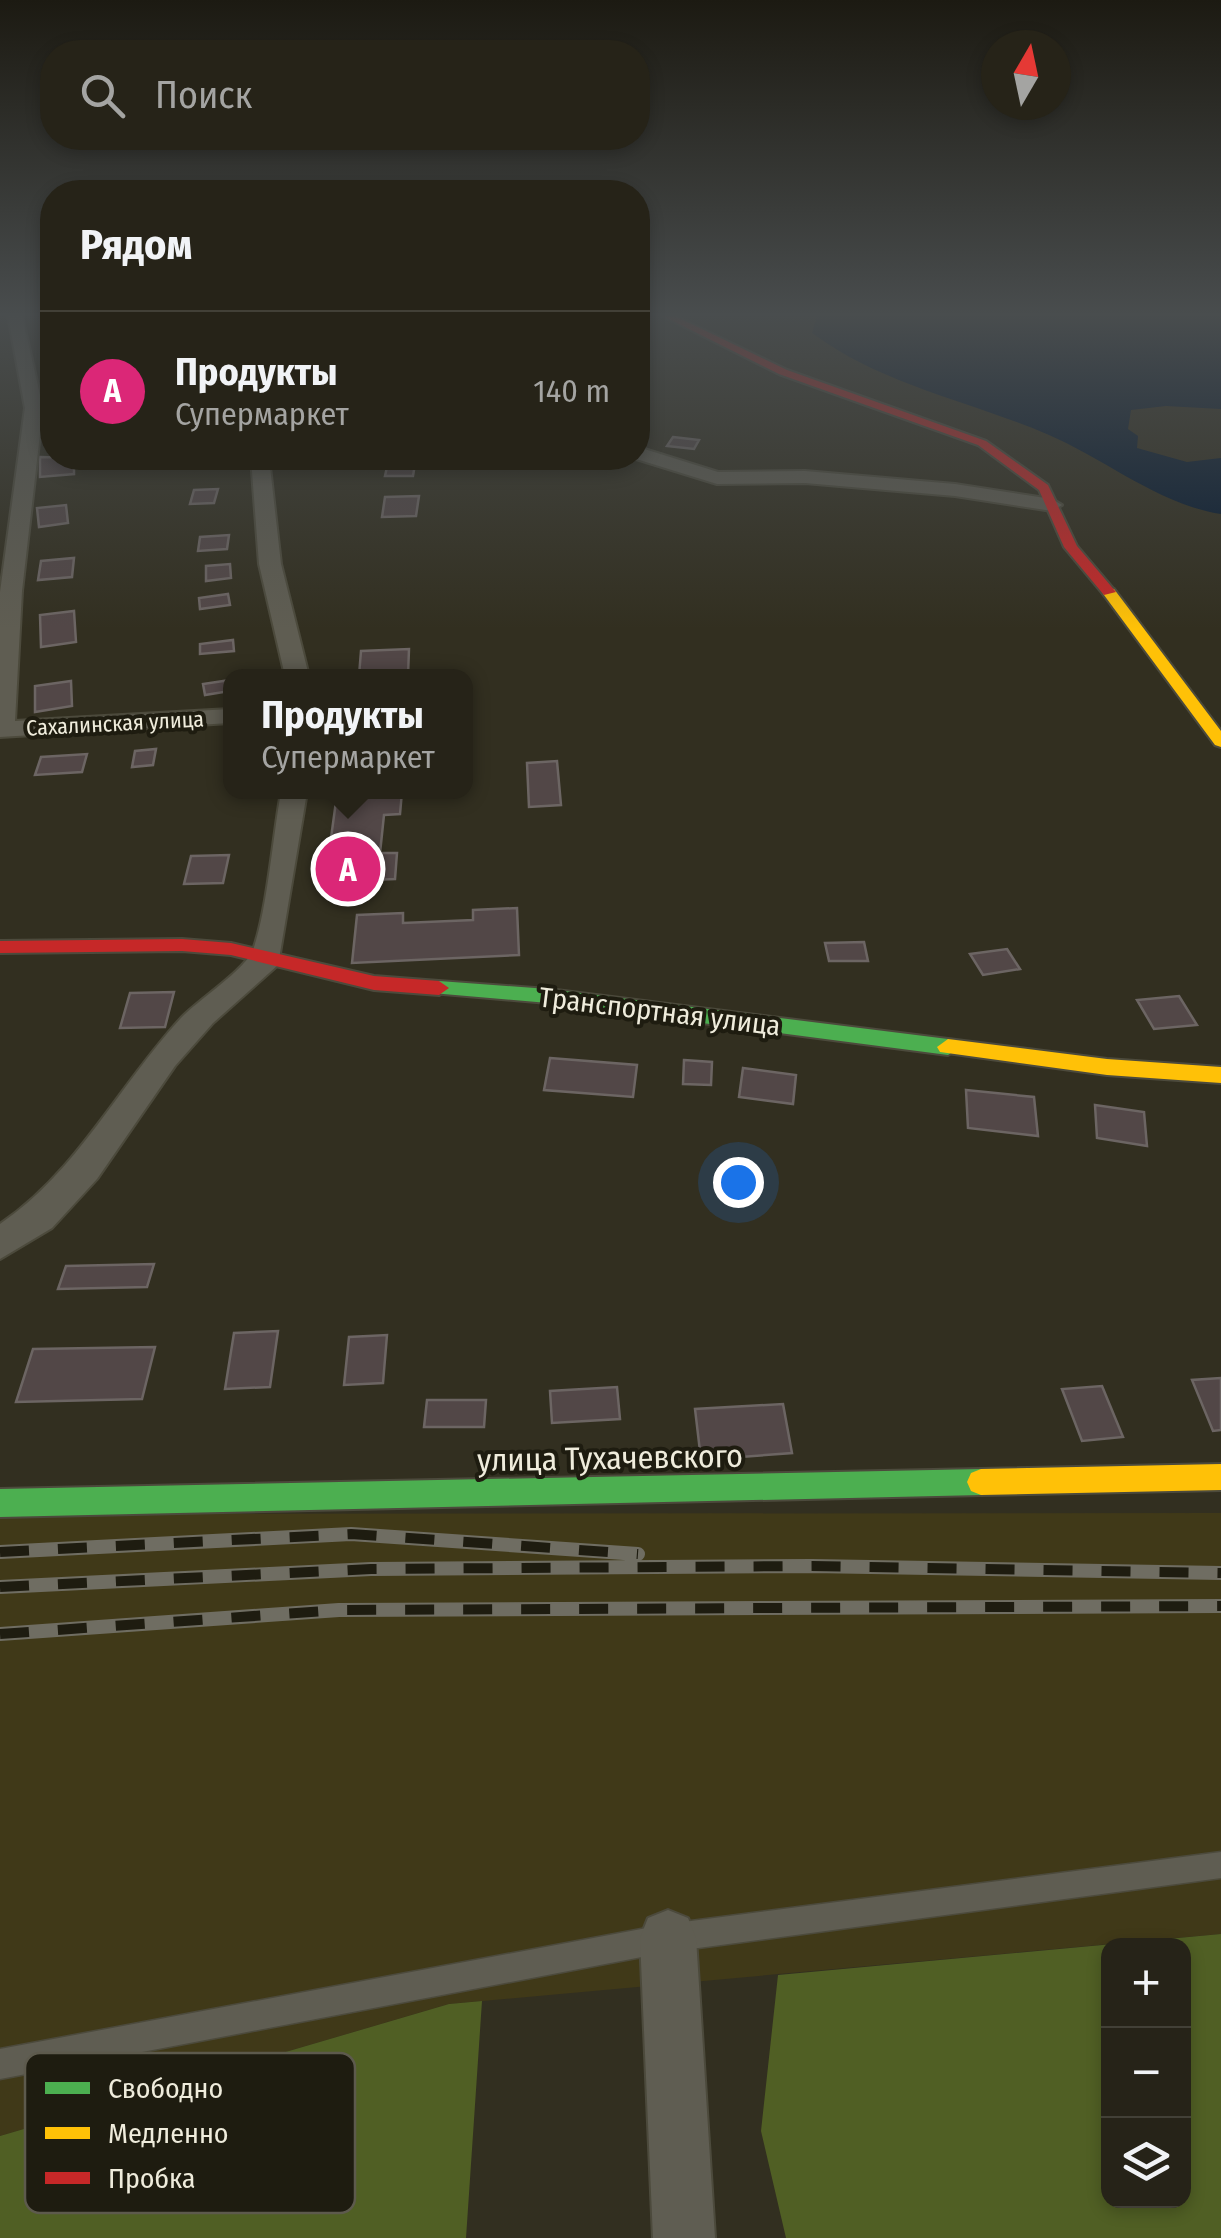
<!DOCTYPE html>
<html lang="ru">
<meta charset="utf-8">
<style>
:root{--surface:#262318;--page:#322f25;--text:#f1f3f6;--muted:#a4a4a2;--line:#424037;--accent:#db2777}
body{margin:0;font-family:"Fira Sans Condensed",sans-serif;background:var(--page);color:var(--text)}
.controls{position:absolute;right:30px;bottom:30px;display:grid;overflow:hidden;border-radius:20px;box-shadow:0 5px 15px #0003}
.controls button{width:90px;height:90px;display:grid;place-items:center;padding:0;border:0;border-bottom:2px solid var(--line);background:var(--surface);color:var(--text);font:50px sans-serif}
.compass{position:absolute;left:981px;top:30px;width:90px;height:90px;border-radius:50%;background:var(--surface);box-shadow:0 5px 15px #0003;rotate:9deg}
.you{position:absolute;left:738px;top:1182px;width:35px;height:35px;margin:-25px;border:8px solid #fff;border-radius:50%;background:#1a73e8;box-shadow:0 0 0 15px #1a73e833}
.badge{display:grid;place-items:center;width:65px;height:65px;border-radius:50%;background:var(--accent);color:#fff;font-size:32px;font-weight:700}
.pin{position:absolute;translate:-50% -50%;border:5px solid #fff;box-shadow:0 2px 10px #0006}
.popup{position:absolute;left:223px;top:669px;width:250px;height:130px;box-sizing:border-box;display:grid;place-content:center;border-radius:20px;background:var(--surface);filter:drop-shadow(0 2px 8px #0005);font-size:32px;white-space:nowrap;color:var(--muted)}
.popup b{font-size:38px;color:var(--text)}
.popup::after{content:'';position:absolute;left:50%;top:100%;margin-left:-20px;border:20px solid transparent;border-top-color:var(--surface)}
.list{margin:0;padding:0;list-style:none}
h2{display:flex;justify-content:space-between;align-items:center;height:130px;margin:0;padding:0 40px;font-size:42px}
h2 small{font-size:32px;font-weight:400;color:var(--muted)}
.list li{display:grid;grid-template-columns:65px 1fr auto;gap:30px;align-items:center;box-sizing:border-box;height:160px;padding:0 40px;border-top:2px solid var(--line)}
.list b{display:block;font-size:38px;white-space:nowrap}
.list p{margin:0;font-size:32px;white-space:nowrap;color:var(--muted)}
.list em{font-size:32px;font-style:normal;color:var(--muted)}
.icon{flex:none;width:55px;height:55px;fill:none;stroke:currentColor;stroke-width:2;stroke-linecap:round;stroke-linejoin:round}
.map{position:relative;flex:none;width:1221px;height:2238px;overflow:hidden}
.search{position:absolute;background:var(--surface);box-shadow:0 5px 15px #0003;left:40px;top:40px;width:610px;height:110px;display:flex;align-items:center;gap:25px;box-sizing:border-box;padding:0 35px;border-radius:40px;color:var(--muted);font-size:38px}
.panel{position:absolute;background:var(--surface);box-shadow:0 5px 15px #0003;left:40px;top:180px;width:610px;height:290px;border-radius:40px}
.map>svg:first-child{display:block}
</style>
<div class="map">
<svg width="1221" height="2238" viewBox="0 0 1221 2238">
<rect width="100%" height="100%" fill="#322f20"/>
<path fill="#403918" d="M1221,1513V1934L449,2004L0,2136V1514Z"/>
<path fill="#505f24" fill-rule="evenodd" d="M1221,1934V2238H786L761,2131L778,1975ZM1108,1946H1184V2200H1108Z
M482,2001L466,2238H0V2136L449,2004Z"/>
<path fill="#061a31" d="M817,316H1221V409L1166,406L1131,410L1128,429L1138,436L1137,448L1187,462L1221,458V514C1160,505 1105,459 1049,435C968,400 884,386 812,333Z"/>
<path fill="#524747" stroke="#6c6563" stroke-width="2.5" d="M673,437L699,440L694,449L667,446Z
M40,457L74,458V474L40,477Z
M389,458H416L413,476H385Z
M218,489L214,503L190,504L194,490Z
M419,496L416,516L382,517L385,497Z
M66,505L68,523L39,527L37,508Z
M229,535L227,549L198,551L200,537Z
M74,558L72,577L38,580L41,561Z
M230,564L231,578L206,581V566Z
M228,594L230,605L200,609L199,598Z
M74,611L76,642L41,647L40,615Z
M233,640L234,651L200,654V644Z
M409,649L408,676H359L361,651Z
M230,680V691L205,695L203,684Z
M71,681L72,706L35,712V686Z
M156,749L153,765L132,767L135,751Z
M87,754L82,772L35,775L41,757Z
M557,761L561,805L529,807L527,763Z
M402,792L400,814L384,815L380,853H397L395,879L325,882L337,794Z
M229,855L223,883L184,884L191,856Z
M517,908L519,955L352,963L357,915L403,913V923L473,920V910Z
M864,942L868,961H829L825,943Z
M1007,949L1020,969L983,975L970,954Z
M174,992L165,1027L120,1028L130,993Z
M1179,996L1197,1025L1154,1029L1137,1000Z
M550,1058L637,1065L633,1097L544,1090Z
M684,1060L712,1062L711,1085L683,1084Z
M743,1068L796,1075L793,1104L739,1097Z
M966,1090L1034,1097L1038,1136L968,1128Z
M1095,1105L1144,1112L1147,1146L1097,1138Z
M154,1264L147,1287L58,1289L66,1266Z
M278,1331L270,1387L225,1389L234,1333Z
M387,1335L383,1383L344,1385L349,1337Z
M155,1347L142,1399L16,1402L33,1349Z
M1221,1378V1430L1213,1431L1192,1380Z
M1102,1386L1123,1437L1082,1441L1062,1389Z
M617,1387L620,1419L552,1423L550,1391Z
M427,1400H486L484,1427H424Z
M783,1404L792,1453L701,1460L695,1409Z"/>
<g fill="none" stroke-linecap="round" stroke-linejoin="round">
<g stroke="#4c4a3c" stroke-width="3">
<path id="lane" d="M1221,1852V1878L668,1952L0,2079V2049L668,1924Z"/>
</g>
<g stroke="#4c4a3c" stroke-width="4">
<path id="street" d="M8,316H22L43,408L22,591L15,721L230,709V723L0,737V592L25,408Z
M638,447L718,472L805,471L955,484L1052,499L1062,505L1052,511L955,496L805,483L717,484L633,458H638Z
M251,458H269L281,564L309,676H285L259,564Z
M281,792H307L278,965L213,1023L175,1066L97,1179L52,1228L0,1259V1224C77,1172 119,1085 181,1018C197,1001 246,969 253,950C267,911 273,836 281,792Z
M668,1910L688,1918L696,1938L715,2238H653L640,1938L648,1918Z"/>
</g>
<g stroke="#4c4a3c" stroke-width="4">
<path id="fast" d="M439,981L548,989L948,1039L959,1047L948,1055L548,1003L432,993L429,988L432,983Z
M981,1469L991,1473L995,1482L991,1491L981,1495L0,1517V1489Z"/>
</g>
<g stroke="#4c4a3c" stroke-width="4">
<path id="slow" d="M1109,588L1114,589L1221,731V747L1215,745L1104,595L1102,592Z
M948,1039L1107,1059L1221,1067V1083L1107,1075L940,1052L937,1047Z
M1221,1464V1490L981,1495L971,1491L967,1482L971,1473L981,1469Z"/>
</g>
<g stroke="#4c4a3c" stroke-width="4">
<path id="jam" d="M663,316H675L787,370L986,441L1048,485L1077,546L1116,592L1104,595L1064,547L1039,490L978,445L779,374Z
M182,939L231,943L374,976L439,981L449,988L439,995L374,990L231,955L182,951L0,953V941Z"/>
</g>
<use href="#lane" fill="#5f5d52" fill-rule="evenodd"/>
<use href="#street" fill="#5f5d52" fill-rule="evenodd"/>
<use href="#fast" fill="#4caf50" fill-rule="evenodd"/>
<use href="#slow" fill="#ffc107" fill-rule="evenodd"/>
<use href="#jam" fill="#c62828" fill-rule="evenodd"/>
<g stroke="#6f6d62" stroke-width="14">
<path id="rail" d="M0,1552L351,1534L638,1554
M0,1587L371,1569L812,1566L1221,1573
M0,1634L339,1610L1221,1606"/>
</g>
<use href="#rail" stroke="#1e1c10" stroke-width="10" stroke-dasharray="29" stroke-linecap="butt"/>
</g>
<linearGradient id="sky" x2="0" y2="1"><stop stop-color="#1c1a12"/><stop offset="0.5" stop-color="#494d4e"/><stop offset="1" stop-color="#494d4e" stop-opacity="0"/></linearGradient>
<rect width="1221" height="629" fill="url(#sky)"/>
<g text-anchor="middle" stroke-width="8" stroke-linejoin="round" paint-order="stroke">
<g font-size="22" fill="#efecdc" stroke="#1e1c10">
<text transform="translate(115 723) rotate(-3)" y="8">Сахалинская улица</text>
</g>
<g font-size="28" fill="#efecdc" stroke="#1e1c10">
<text transform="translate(660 1011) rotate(7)" y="10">Транспортная улица</text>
</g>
<g font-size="32" fill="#efecdc" stroke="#1e1c10">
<text transform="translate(610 1458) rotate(-1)" y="11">улица Тухачевского</text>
</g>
</g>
<rect x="25" y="2053" width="330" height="160" rx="15" fill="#1e1c10" stroke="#5d5a4d" stroke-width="2.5"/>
<rect x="45" y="2082" width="45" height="12" fill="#4caf50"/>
<rect x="45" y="2127" width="45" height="12" fill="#ffc107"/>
<rect x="45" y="2172" width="45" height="12" fill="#c62828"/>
<g font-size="28" fill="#efecdc">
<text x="108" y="2098">Свободно</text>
<text x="108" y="2143">Медленно</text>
<text x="108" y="2188">Пробка</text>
</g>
</svg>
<div class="controls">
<button>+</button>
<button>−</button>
<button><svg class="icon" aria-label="layers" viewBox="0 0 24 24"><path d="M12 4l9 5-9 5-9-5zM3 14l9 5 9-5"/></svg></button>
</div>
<svg class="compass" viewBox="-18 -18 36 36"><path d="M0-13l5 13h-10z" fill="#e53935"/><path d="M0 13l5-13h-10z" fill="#a4a4a2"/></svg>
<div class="you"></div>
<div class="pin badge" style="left:348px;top:869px">A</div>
<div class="popup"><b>Продукты</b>Супермаркет</div>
<div class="search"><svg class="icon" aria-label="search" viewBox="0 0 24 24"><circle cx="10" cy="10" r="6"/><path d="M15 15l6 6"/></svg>Поиск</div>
<section class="panel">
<h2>Рядом<small></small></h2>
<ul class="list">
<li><span class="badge">A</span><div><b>Продукты</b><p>Супермаркет</p></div><em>140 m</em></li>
</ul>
</section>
</div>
